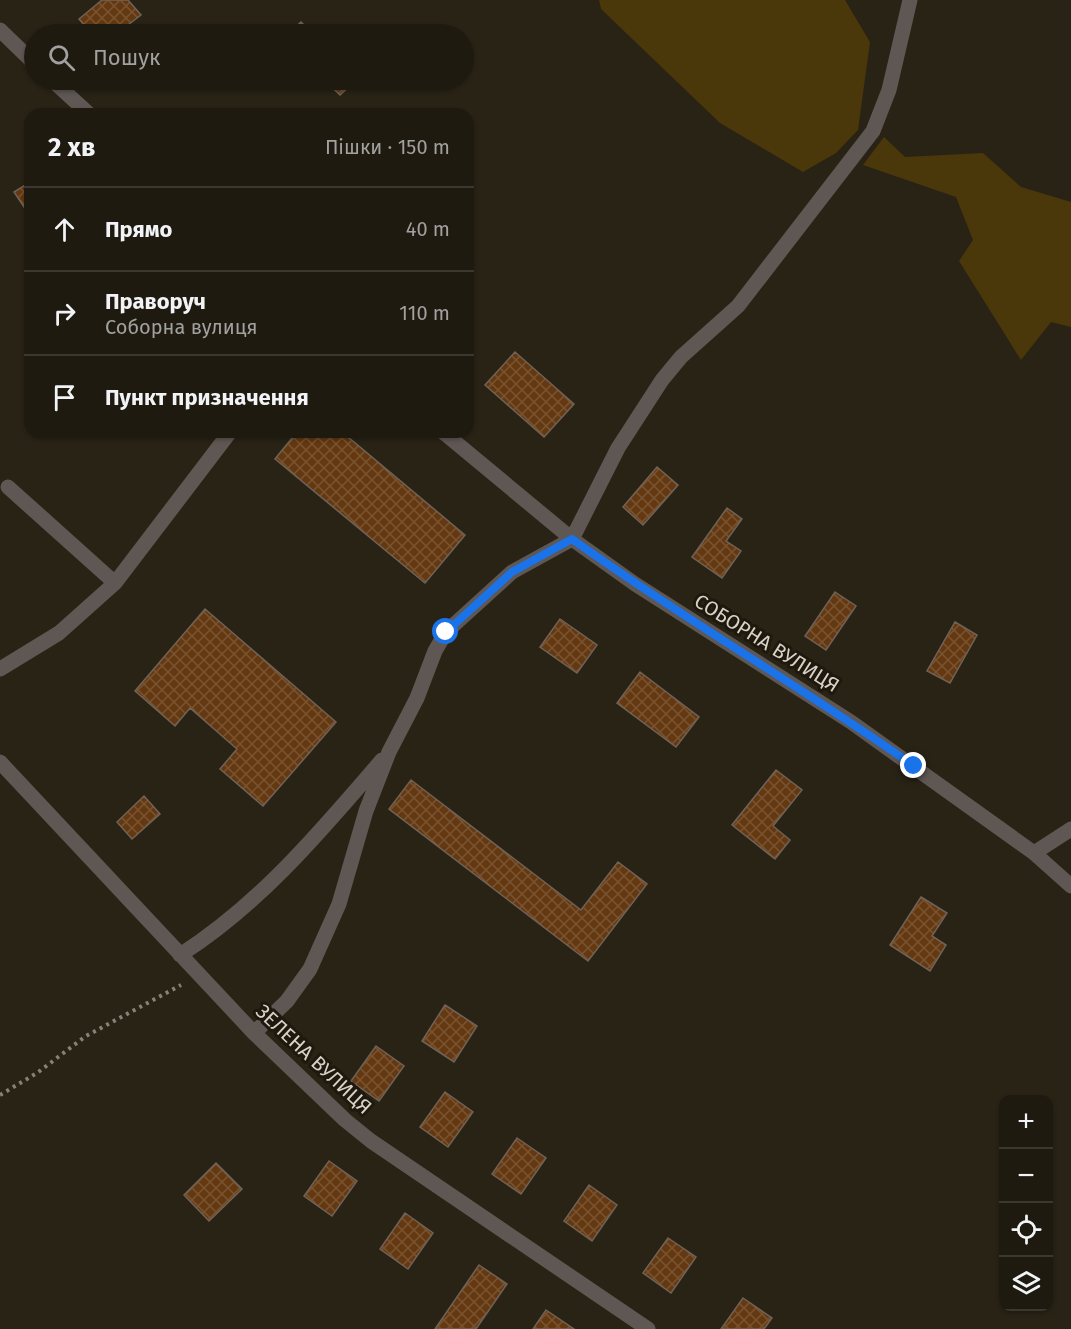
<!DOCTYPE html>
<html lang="uk">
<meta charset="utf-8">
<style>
:root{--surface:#1f1a10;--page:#272319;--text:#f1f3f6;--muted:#a1a19f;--line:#3c3830}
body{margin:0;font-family:"Fira Sans",sans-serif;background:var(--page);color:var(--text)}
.controls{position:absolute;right:18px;bottom:18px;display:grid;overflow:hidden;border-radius:12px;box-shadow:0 2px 4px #0004}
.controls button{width:54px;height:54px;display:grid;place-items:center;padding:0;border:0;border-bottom:2px solid var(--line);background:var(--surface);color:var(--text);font:30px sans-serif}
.stop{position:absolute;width:18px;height:18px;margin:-14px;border:4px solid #1a73e8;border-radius:50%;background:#fff}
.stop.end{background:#1a73e8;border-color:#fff;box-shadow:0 2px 6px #0008}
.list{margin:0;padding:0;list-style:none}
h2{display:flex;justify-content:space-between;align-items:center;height:78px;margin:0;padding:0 24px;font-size:26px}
h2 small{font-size:20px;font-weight:400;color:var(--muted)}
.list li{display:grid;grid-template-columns:39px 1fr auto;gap:18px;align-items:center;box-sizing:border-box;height:84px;padding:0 24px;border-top:2px solid var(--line)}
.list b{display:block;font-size:22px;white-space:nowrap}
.list p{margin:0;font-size:20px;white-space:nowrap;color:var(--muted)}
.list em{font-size:20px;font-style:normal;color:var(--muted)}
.icon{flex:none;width:33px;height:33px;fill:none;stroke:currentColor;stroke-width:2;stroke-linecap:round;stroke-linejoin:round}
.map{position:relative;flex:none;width:1071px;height:1329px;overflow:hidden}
.search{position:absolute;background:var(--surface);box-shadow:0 2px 4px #0004;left:24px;top:24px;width:450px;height:66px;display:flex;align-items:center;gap:15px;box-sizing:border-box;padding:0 21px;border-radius:33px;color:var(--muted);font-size:22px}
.panel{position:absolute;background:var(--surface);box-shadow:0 2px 4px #0004;left:24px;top:108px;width:450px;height:330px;border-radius:18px}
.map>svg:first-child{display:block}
</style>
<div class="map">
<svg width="1071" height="1329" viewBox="0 0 1071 1329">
<defs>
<pattern id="building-cross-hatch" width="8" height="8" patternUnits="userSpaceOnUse" patternTransform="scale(1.5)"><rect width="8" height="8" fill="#643810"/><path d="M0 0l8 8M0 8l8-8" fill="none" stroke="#795431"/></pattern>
</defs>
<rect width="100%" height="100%" fill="#292316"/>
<path fill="#4a370a" d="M599,0H845L870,42L858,130L836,153L803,172L720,123L601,9Z
M884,137L905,157L983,153L1021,187L1071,202V327L1051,322L1021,360L959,261L973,240L956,197L863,165Z"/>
<path fill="url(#building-cross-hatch)" stroke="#716258" stroke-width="1.5" d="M102,0H128L141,15L116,34H92L79,19Z
M301,22L312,33L320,26L327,34H288Z
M325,80H356L340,95Z
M30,182V216L14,192Z
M515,352L574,404L544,437L485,385Z
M297,432H342L465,535L425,583L275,459Z
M657,467L678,485L643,525L623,507Z
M727,508L742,519L726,541L741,551L722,578L692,557Z
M835,592L856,606L826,650L805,636Z
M205,609L336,722L263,806L220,769L237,749L190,708L175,726L135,691Z
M560,619L597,645L577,673L540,647Z
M955,622L977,635L950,683L927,671Z
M640,672L699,717L676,747L617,703Z
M776,770L802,790L773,826L790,840L775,859L732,825Z
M411,780L581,910L618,862L647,884L588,961L389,809Z
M144,796L160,814L132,839L117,822Z
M921,897L947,913L932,936L946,945L930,971L890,945Z
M445,1005L477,1026L454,1062L422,1041Z
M376,1046L404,1066L379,1101L351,1081Z
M445,1092L473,1112L448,1147L420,1127Z
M517,1138L546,1158L521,1194L492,1174Z
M329,1161L357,1181L332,1216L304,1196Z
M216,1163L242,1189L209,1221L184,1195Z
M589,1185L617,1205L592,1241L564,1221Z
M405,1213L433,1233L408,1269L380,1249Z
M668,1238L696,1257L671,1293L643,1273Z
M479,1265L507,1284L476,1329H435Z
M743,1298L772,1318L764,1329H721Z
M546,1310L574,1329H533Z"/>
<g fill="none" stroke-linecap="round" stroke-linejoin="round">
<path stroke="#878277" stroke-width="4" stroke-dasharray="3 4.5" stroke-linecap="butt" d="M0,1095L37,1073L86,1036L181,985"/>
<path stroke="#5f5754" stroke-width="15" d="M0,30L34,63
M52,80L89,114
M443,432L572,539L635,584L851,722L1034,853L1071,886
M8,487L115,583
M0,669L59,633L115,583L230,432
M0,762L254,1033L345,1120L371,1141L648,1329
M1034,853L1071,829
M180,955C260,904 321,831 382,760
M254,1033L287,1001L310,969L339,904L366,811L389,752L417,698L435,651L446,632L512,572L572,539L618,448L662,380L681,357L738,306L873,131L889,90L910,0"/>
</g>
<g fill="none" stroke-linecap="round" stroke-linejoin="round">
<path stroke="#1a73e8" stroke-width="8" d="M446,632L512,572L572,539C683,619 802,687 914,766"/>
</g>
<g text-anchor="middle" stroke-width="6" stroke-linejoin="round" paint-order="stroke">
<g font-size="20" fill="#d7d3ca" stroke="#1f190d">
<text transform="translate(767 643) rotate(32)" y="7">СОБОРНА ВУЛИЦЯ</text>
<text transform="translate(314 1059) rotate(43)" y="7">ЗЕЛЕНА ВУЛИЦЯ</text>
</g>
</g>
</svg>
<div class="controls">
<button>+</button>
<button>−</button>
<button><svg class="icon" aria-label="locate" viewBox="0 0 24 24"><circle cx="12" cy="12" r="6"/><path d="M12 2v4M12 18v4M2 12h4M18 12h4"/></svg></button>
<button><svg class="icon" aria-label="layers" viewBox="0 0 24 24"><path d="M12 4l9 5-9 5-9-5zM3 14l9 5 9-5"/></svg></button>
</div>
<div class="stop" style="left:446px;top:632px"></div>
<div class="stop end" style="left:914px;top:766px"></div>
<div class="search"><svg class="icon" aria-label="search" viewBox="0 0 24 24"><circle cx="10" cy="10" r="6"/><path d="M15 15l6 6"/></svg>Пошук</div>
<section class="panel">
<h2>2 хв<small>Пішки · 150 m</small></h2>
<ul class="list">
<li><svg class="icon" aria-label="ahead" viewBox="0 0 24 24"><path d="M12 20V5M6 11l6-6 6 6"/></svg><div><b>Прямо</b></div><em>40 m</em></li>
<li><svg class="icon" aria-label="right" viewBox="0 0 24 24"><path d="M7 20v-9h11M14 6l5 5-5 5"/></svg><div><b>Праворуч</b><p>Соборна вулиця</p></div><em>110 m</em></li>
<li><svg class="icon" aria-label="arrive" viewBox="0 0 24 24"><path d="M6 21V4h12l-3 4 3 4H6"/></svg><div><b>Пункт призначення</b></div></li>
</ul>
</section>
</div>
